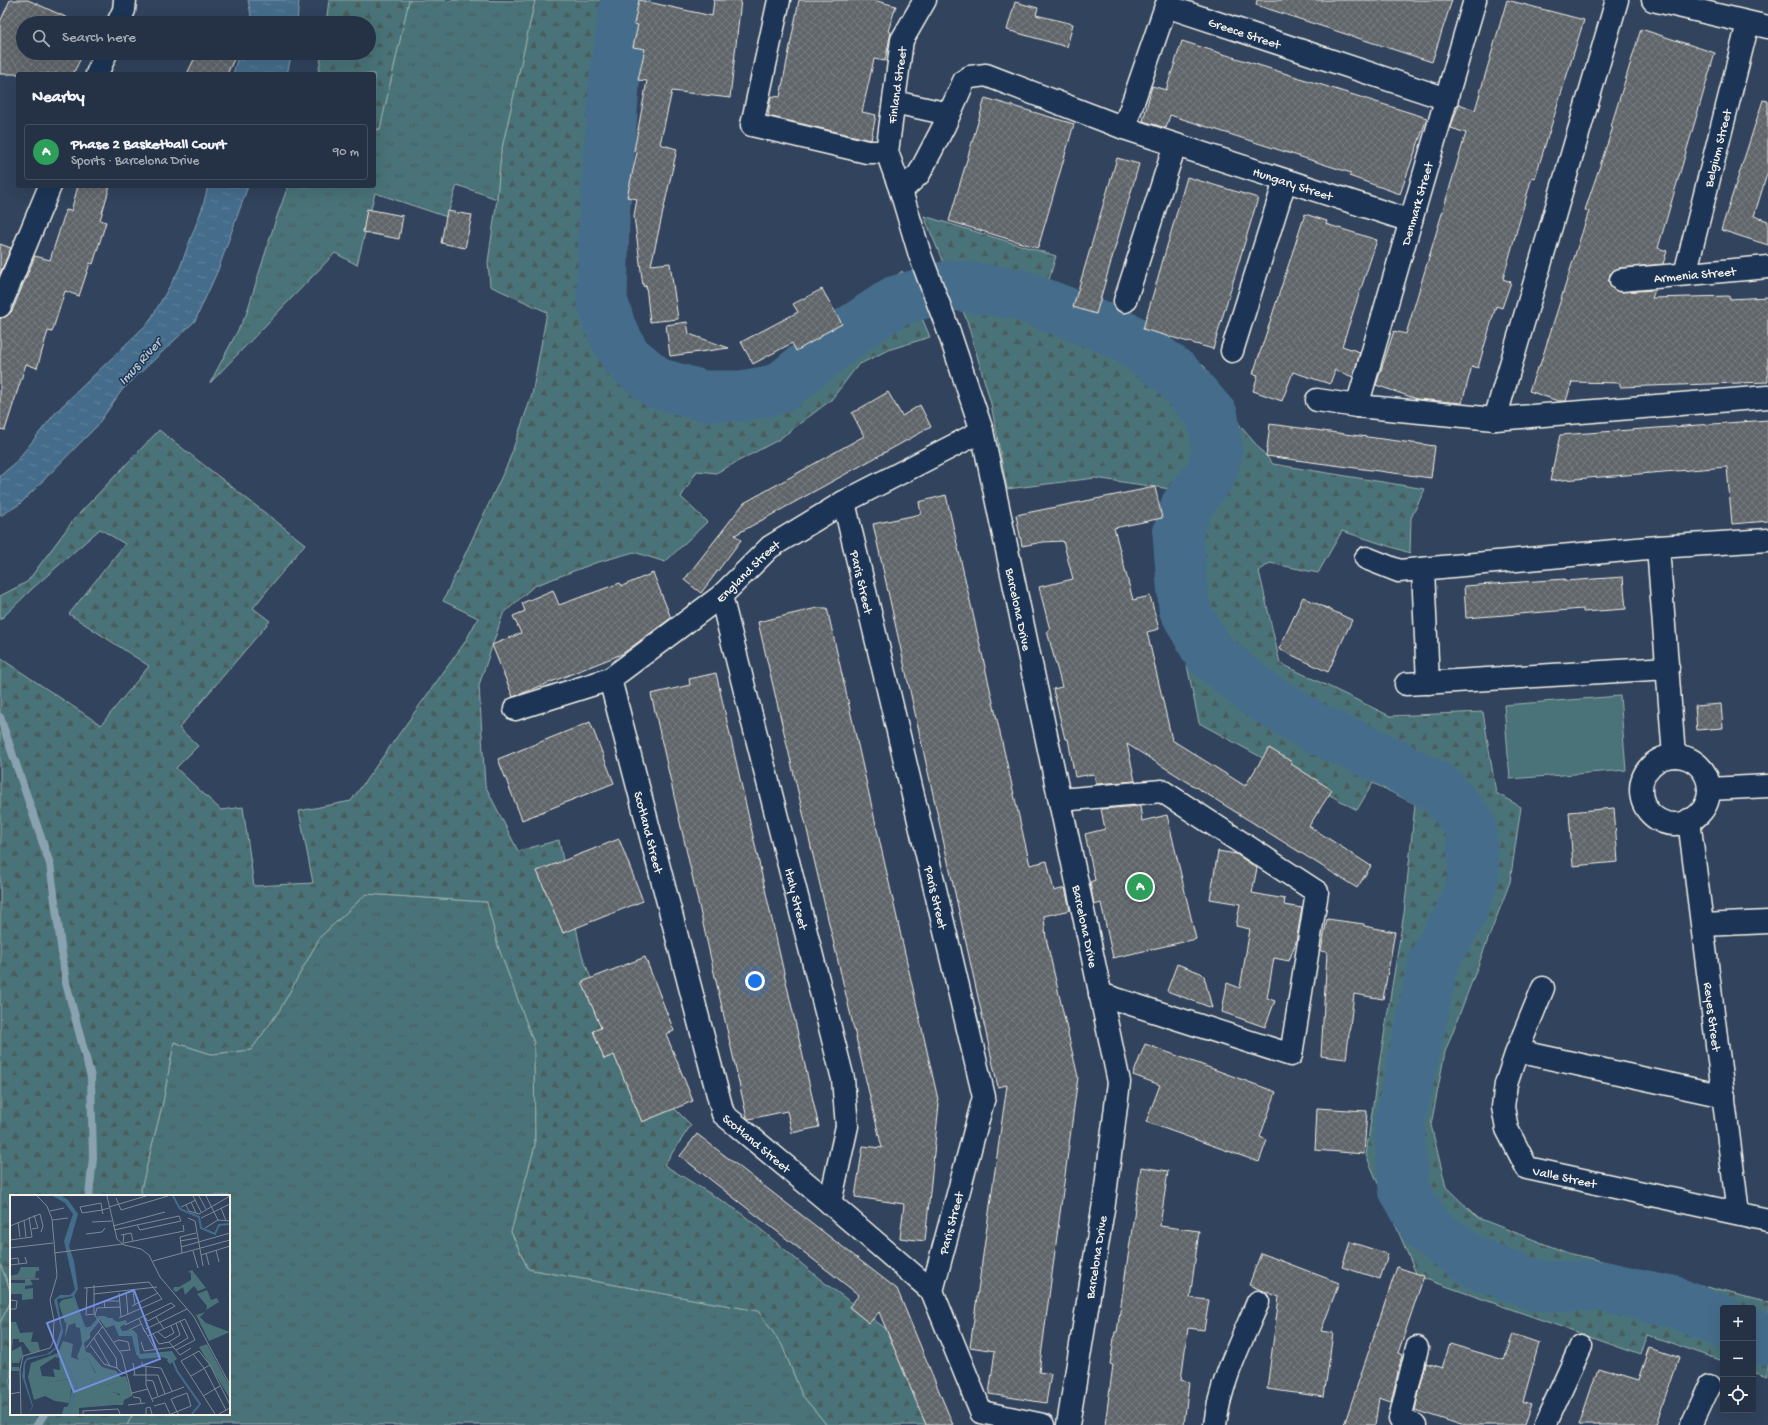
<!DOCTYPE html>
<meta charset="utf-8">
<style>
:root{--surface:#253246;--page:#2d3a4d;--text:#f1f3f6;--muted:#a3aab3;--line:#424d5f;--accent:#ffd166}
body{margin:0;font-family:"Gochi Hand",sans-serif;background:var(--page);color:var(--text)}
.controls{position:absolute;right:12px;bottom:12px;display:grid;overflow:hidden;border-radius:4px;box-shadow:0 4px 16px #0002}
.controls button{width:36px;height:36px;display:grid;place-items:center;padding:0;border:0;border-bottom:1px solid var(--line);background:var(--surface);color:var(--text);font:20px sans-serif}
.you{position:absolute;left:755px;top:981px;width:14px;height:14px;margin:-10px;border:3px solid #fff;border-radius:50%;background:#1a73e8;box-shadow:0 0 0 6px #1a73e833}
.badge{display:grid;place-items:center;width:26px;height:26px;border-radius:50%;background:var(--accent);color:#fff;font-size:13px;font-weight:700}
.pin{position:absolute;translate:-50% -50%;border:2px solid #fff;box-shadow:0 1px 4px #0006}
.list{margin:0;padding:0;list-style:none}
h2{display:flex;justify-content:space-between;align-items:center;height:52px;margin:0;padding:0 16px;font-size:17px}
h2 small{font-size:13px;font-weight:400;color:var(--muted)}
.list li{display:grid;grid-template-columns:26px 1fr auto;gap:12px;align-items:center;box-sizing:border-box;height:56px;margin:0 8px 8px;padding:0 8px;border:1px solid var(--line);border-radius:4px}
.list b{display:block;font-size:15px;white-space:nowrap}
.list p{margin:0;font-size:13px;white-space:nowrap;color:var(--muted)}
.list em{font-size:13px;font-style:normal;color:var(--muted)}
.icon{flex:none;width:22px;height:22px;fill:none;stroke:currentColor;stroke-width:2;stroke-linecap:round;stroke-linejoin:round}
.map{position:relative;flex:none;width:1768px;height:1425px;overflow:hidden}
.search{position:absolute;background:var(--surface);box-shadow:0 4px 16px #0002;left:16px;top:16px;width:360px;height:44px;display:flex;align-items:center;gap:10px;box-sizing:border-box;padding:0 14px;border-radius:22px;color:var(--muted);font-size:15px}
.panel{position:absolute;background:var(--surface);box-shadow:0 4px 16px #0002;left:16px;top:72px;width:360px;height:116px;border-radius:4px}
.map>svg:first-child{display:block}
</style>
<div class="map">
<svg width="1768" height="1425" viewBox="0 0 1768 1425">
<defs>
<pattern id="grass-tufts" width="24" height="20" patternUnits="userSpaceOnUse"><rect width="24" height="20" fill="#497378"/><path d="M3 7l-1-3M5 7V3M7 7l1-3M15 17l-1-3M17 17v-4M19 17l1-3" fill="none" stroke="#495b5c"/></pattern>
<pattern id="forest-firs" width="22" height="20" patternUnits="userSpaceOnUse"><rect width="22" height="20" fill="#497378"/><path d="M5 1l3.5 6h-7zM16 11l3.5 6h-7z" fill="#495b5c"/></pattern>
<pattern id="water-ripples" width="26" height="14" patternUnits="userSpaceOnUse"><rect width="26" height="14" fill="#446d8b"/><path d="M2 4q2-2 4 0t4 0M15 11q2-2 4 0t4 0" fill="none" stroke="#60829b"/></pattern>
<pattern id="building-cross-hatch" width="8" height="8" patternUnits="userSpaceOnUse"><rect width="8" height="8" fill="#60656b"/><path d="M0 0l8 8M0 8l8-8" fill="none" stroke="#777c80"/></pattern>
</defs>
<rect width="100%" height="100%" fill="#31435d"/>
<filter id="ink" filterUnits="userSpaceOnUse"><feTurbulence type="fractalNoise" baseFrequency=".025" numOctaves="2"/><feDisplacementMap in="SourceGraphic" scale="8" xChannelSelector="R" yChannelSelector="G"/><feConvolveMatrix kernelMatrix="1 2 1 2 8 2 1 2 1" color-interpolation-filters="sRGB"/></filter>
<g filter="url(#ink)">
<path fill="url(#grass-tufts)" stroke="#9eb2b0" d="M409,0L535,1L501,153L497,199L457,185L447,217L375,193L357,265L335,253L210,383L246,315L275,222L288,186H374V130L380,129Z
M366,894L487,902L498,946L534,1043L535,1146L511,1232L528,1269L758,1311L782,1345L802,1395L827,1425H127L133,1414H229V1196H142L141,1189L163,1102L174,1042L211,1054L251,1050L279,1011L320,937Z
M0,1263L11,1292V1301L0,1323Z"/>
<path fill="url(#forest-firs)" stroke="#9eb2b0" d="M329,0H409L380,129L374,130V74H318L322,53H369V23H326Z
M533,0H642L620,169L611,270L617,311L636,339L664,367L702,383H746L792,365L902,271L930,337L888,350L858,365L831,400L778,440L716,473L697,471L681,497L707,522L665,562L634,552L595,563L534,586L503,614L479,685L485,785L518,851L559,840L581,952L619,1053L691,1125L664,1165L740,1212L821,1280L897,1337L931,1425H827L802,1395L782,1345L758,1311L528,1269L511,1232L535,1146L534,1043L498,946L487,902L366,894L320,937L279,1011L251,1050L211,1054L174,1042L163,1102L141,1189L142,1196H11V1292L0,1263V658L101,725L149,666L69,614L125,544L100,529L33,588L0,620V596L27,582L75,518L159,430L305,544L253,608L270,621L179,728L198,746L176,768L221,810L243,807L254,886L313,883L299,811L351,801L465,642L478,618L443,601L508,463L532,395L547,312L490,286L488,262L497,199L501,153L535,1Z
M924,216L1056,256L1048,283L1204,366L1241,427L1273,464L1425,489L1411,518L1410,553L1342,531L1318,573L1270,563L1259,571L1280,663L1390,716L1483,712L1496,793L1521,807L1510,882L1445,1052L1431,1125L1446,1187L1478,1218L1568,1253L1670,1277L1768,1303V1376L1753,1371V1308H1723V1361L1648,1335L1641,1355L1417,1276L1366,1155L1376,1084L1404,913L1415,804L1373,783L1357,810L1199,723L1174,603L1167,535L1177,490L1095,478L1007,489L991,404L967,321Z
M11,1301V1414H133L127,1425H0V1323Z"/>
<path fill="#497378" stroke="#9eb2b0" d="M1620,696L1626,770L1510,779L1504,705Z"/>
<path fill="url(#water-ripples)" stroke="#8aa2b0" d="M248,0H299L297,23H248L251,15Z
M239,53H292L287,74H233Z
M208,186H248L218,270L195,321L122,390L96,427L20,504L0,516V476L14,464L57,411L149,322L179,270L203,206Z"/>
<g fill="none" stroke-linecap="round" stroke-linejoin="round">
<path stroke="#8aa2b0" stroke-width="8" d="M0,717L50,864L66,983L91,1077L93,1158L89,1196
M37,1425L44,1414"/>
<path stroke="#446d8b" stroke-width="51" d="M626,0L615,72L604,219L602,300L611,329L626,357L657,383L704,396H742L779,389L851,331L896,301L952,285L1018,294L1091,322L1131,340L1176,374L1213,417L1217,449L1212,472L1186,506L1178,534L1184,608L1208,652L1259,694L1315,728L1382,758L1440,789L1471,825L1474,877L1461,913L1434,960L1399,1126L1404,1189L1427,1229L1476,1263L1538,1286H1600L1679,1303L1723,1323
M1753,1336L1768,1340"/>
</g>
<path fill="url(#building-cross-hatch)" stroke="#f4f1e8" d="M10,0H28L79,23H23V53H76L82,56L73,74H0V22Z
M639,0L712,16L714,0H741L730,98L672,91L660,144L677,149L651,265L670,263L678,319L650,322L646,285V287L643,286L634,216L637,199L627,197L637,152L634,151L647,81L638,80L645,49L633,47L638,25L634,24Z
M799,0H873L896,6L888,31L891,32L885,61L874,59L862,112L876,115L871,140L768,116L771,96L780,97Z
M1257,0H1452L1432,62L1256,5Z
M1507,0L1584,20L1535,178L1532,177L1503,279L1511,282L1502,308L1496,306L1478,368L1472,366L1462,403L1417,399L1376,385L1394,331L1406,334L1466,133L1451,128L1453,121L1459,104L1475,110Z
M1015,2L1038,8L1036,15L1073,24L1067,47L1007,30Z
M1641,29L1715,53L1658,248L1667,251L1663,264L1620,268L1614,270L1610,274L1609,281L1611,287L1616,291L1622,292L1655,290L1652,298L1729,296V299L1768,297V382L1620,387V383L1572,382L1566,401H1558L1529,391L1537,368H1539L1589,211L1585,210L1613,127L1611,126Z
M1182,41L1427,118L1400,194L1349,176L1351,173L1170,115L1166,128L1143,121L1152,86L1166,90Z
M197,53H237L227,74H187Z
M985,98L1074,124L1038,248L949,221Z
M1763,100L1768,101V171L1754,216L1768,221V245L1721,230Z
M1117,158L1139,164L1096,314L1073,307Z
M1187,177L1258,198L1213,349L1143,329Z
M78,186H110L100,220L106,222L93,264L90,263L79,296L65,291L52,332L48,331L37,368L26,364L5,430L0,429V318L7,316L12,311L35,256L50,260L66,210L71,211Z
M367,209L403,216L399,239L363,232Z
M447,211L472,215L465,248L441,243Z
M1305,214L1327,221L1326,224L1377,240L1342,346L1360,352L1353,377L1335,370L1330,384L1293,372L1282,401L1253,391L1258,375L1253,374Z
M0,244L11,248L0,274Z
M822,289L842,324L821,335L822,336L796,351L792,343L753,364L741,342L798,312L793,304Z
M687,322L689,334L729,348L670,356L666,325Z
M888,392L902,416L920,405L931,427L735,535L741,540L701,593L684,580L744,503L864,436L852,413Z
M1768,420V521L1732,524L1727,467L1550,481L1560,435Z
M1270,424L1435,446L1431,478L1266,456Z
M1155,487L1162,518L1114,528L1133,600L1150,596L1159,629L1147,632L1172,740L1245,786L1269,748L1292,762L1291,764L1332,790L1309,826L1371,866L1357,888L1127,744L1135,781L1096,784L1094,774L1075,777L1068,739H1065L1053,689L1062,687L1047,631L1050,630L1039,587L1073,579L1063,541L1043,542L1022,546L1016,515Z
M946,495L1030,865L1047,861L1054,891L1065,888L1070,910L1044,916L1046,938L1078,1077L1039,1372L1051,1374L1046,1403L989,1394L995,1351L970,1347L1007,1085L998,1087L873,524L921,514L919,502Z
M653,573L671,618L622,654L513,697L492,645L521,633L513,616L525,611L522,603L553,590L559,605L620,583L622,586Z
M1623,577L1626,609L1583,612V609L1466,618L1464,586L1565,579V581Z
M1303,597L1352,620L1328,672L1279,649Z
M817,608H827L939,1104L925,1241L900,1238L904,1204L855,1197L863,1146L882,1148L758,622Z
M716,673L819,1127L792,1133L787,1111L749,1119L747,1118L651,694L690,685L689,679Z
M1721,704L1723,728L1697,730L1695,706Z
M590,722L614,783L522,820L498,759Z
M1140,806L1142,821L1167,815L1196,939L1113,958L1101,903L1094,905L1090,882L1095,880L1085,834L1105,829L1101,809Z
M1614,808L1618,862L1573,866L1569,812Z
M619,839L643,901L563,933L537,871Z
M1218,851L1236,854L1257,868L1252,893L1285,899L1284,905L1302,908L1296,942L1289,961L1274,958L1267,998L1275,1001L1265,1027L1222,1012L1227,983L1240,988L1250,929L1236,926L1240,904L1210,899Z
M1327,919L1364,924V926L1395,932L1383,999L1354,994L1346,1059L1321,1056L1327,952L1321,951Z
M645,957L674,1031L666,1034L693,1101L642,1122L614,1055L604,1059L593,1031L601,1028L582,982Z
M1177,964L1201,973L1204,976L1212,1008L1167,991Z
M1145,1044L1276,1092L1260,1137L1267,1140L1259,1162L1146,1122L1160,1085L1133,1075Z
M1317,1108L1367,1111L1364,1154L1315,1150Z
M697,1134L897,1289L953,1425H926L879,1312L869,1323L849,1307L859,1295L680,1156Z
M1141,1167L1168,1171L1160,1226L1199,1231L1190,1298L1209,1300L1204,1330L1188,1328L1181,1380L1189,1382L1184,1425H1105L1113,1365L1110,1364L1115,1332H1117Z
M1350,1242L1388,1254L1380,1279L1342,1267Z
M1261,1253L1339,1283L1321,1331L1333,1333L1324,1397L1267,1389L1279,1297L1249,1285Z
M1397,1267L1424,1276L1398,1353L1402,1355L1391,1402L1379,1398L1375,1425H1344Z
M1513,1334L1539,1343L1523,1402L1531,1405L1524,1425H1461L1415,1410L1426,1363L1442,1368L1450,1344L1504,1360Z
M1649,1347L1680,1357L1657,1425H1579L1598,1368L1638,1380Z"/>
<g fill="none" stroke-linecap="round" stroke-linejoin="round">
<g stroke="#f4f1e8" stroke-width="25">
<g id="minor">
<path d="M779,0L752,125L867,152H887"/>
<path id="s1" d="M925,0L902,40L887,152L901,191L920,255L948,329L982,431L1119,1082L1104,1203L1068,1425"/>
<path d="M1653,0L1768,27"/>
<path d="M894,102L949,114"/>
<path id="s2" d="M1124,128L1166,6L1447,99"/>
<path id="s3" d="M901,191L919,174L944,126L964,81L970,77L986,75L1124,128L1411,221"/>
<path id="s4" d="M1685,274L1748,23"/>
<path id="s5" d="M1621,280L1768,267"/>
<path d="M1125,301L1175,145"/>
<path d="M1232,351L1285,181"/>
<path d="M1317,400L1357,406L1495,419L1768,397"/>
<path id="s6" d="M1357,406L1475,0"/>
<path d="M1495,419L1617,0"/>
<path id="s7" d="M844,502L984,1097L932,1291"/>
<path d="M1658,547L1674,756"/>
<path d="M1366,558L1399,571L1658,547L1768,540"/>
<path d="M1423,569L1428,683"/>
<path id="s8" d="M721,596L843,1079L847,1126L830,1203"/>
<path id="s9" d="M610,679L723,1114L830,1203L932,1291L981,1412L1043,1425"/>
<path d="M1406,684L1668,668"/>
<path id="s10" d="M515,709L610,679L721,596L770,547L844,502L982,431"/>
<circle cx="1675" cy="790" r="34"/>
<path d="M1709,789L1768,786"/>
<path d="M1060,800L1162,791L1317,892L1291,1055L1100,994"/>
<path id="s11" d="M1689,820L1738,1213"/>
<path d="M1703,925L1768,922"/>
<path id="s12" d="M1543,988L1517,1051L1506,1084L1503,1107L1507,1129L1527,1168L1768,1220"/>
<path d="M1517,1051L1724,1096"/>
<path d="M1215,1425C1220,1382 1241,1342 1258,1302"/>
<path d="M1415,1425L1400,1419L1417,1348"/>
<path d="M1545,1425L1581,1346"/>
<path d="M1691,1425L1710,1384"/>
</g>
</g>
<g stroke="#f4f1e8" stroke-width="25">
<path id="tertiary" d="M118,23L124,10L125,0
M97,74L106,53
M0,306L50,186"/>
</g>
<use href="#minor" stroke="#1d3557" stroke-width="22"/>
<use href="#tertiary" stroke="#1d3557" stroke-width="22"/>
</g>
</g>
<g text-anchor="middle" stroke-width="3" stroke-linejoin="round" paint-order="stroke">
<g font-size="13" fill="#f4f1e8" stroke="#1d3557">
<text dy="5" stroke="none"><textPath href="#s2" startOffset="212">Greece Street</textPath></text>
<text transform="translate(896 85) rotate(-82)" y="5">Finland Street</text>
<text dy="5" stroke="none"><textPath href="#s4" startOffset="130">Belgium Street</textPath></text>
<text dy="5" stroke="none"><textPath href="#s3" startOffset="477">Hungary Street</textPath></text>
<text dy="5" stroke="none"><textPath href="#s6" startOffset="211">Denmark Street</textPath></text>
<text dy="5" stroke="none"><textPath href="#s5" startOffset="74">Armenia Street</textPath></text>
<text dy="5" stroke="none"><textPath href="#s10" startOffset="275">England Street</textPath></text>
<text dy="5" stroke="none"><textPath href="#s7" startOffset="82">Paris Street</textPath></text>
<text dy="5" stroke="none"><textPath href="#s1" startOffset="636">Barcelona Drive</textPath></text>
<text dy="5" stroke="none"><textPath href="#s9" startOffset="158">Scotland Street</textPath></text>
<text dy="5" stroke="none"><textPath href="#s7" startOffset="406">Paris Street</textPath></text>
<text dy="5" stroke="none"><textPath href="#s8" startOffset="312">Italy Street</textPath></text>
<text dy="5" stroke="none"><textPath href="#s1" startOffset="960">Barcelona Drive</textPath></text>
<text dy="5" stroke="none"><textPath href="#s11" startOffset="198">Reyes Street</textPath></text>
<text dy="5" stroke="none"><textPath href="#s9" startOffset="494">Scotland Street</textPath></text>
<text dy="5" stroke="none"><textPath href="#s12" startOffset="231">Valle Street</textPath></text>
<text transform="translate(950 1223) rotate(-75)" y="5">Paris Street</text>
<text transform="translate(1095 1257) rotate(-81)" y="5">Barcelona Drive</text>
</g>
<g font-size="14" font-style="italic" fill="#b6c3c7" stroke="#1d3557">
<text transform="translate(139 361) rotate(-48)" y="5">Imus River</text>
</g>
</g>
<g transform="translate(10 1195)">
<rect width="220" height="220" fill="#31435d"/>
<path d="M182,75L196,93L188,96L184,91L175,100L173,92L166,97L163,95L164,92H169L181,85V78L178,77ZM197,95L201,105L207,103L209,107L196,115L197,111L187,99ZM64,118L65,128L59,130L55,143L57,119ZM78,163L85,178H99L106,183L108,187L97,190V196L106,198L111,202L105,210L69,213V219H60L68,199L65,175L72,165ZM59,184L62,191L59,208L45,206L38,187Z" fill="#497378"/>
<path d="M11,72H29V76H26L25,83H0V81L8,79ZM20,84L23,90L15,91V94L23,93V104L12,105V99H0V88H15V85ZM65,102L73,131L79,133L87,124L89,127L80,138V143L74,148L76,157L80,158L92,172L106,176L111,182L116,181L122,201L114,205L113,210H105L110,199L103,197L100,200L97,196V190L107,187L106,183L99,178L87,180L78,163L72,165L69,174L66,176L70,196L60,219H52L54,212H57L59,208L62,195L59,184L38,187L46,202L45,206L35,201L24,205L18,182L21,168L48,158L53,146L63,149L61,162L69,165L67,162L72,149L70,133L66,132L63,118L57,119L58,127L55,128L49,109L52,105ZM45,162L49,163L50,175L43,174L45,182L32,181L30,172ZM195,117L190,122L196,128L220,137L199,146L186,120ZM87,121H94L108,127L116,125L117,128L110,132L112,136L123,135L127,139L130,159L162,156L167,164L160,169L157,166L158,164L152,162L130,164L126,159L122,141H109L104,130L96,133ZM0,127H6L10,138L23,137L21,147H28L30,156L21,158L13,147H9V144H3L2,156L11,151L13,160L9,168H2V172H9V176H1L0,186ZM197,149L220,192V204L189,152Z" fill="#497378" fill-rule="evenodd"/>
<path d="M43,1H52L58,5L68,19L59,51L64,66L68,94L64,101L47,104L53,137L48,152L40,159L17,165L15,170V184L23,211L19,219L22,211L12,181L14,167L17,163L37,159L45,153L51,134L44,105L50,100H60L65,95L54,46L63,19L55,8Z" fill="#446d8b"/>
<path fill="none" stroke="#446d8b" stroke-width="2" d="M163,1L170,14L189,22L191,33L205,39L209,30L220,29M63,100L75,134L83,132L89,124H102L109,137L125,141L127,157L130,161L160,159L167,176L190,209L182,219M48,158L62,179L67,192L57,219"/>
<path fill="none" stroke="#7f8995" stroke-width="1" d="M97,1L107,44L114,50L131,54L139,60L150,82L184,122L220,190M183,1L191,17M189,1L196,14M196,1L208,25M106,3L111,15L158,1M181,7L186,18M176,10L179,16L189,19L220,1M99,12L136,1M171,12L186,5M211,13L216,26M40,16L54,13M93,19L92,15L91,8L70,12L72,18L92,15L99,13M178,23L185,26L193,71M191,23L220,9M14,25L16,42M42,25L58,23M8,27L10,42M82,27L102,26M0,31L30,19L33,31L31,37M103,31L155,17M195,33L208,25L220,26M22,34L28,33L24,20M104,35L127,30L169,21L171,26L130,35L127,30M76,39L92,37L95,33M111,40L121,38L123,46M0,45L22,42L19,22M170,46L187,43M114,48L174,36L173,30M171,52L220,38M0,53L43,48M206,55L209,67M183,56L188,73M44,58L113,49L114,39M172,58L170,42L186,38M196,58L199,70M191,60L220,51M0,64L8,63L9,69M143,66L220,45M0,70L17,68L15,62M0,84H29M84,90V119L112,160L122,200M74,93L139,87L152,104L109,123M77,93L76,120L84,119M123,96L125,110M116,97L118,120M109,98L111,122M84,99L147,92M0,105L7,106L6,114H0M122,111L148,98M95,113L94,106H110M85,120L87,113L110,112M146,122L154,134M129,124L135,137L133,133M115,130L161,108L165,111L138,126L134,121M136,134L177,114M119,135L131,129M135,136L145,154M88,137L106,163L107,173M148,137L155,143L164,138L161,131M143,139L149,149L159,147L170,140L166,128M138,141L175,124L185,145L166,155M84,143L100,171M104,147L109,145L118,147L120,155L110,156M131,147L134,156L163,152L178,143L170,126M159,147L170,160L181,153M80,150L94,169L107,173L112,178H116M76,153L93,131M183,159L194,173L216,215M132,167V171L151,173L162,196M123,168L125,180M136,171V190L143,207M123,180H148L155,199M181,181L200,170M136,185L143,186L148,201M122,198L138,194M193,201L210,191M123,202L130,203L131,208M142,204L174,192M118,210L135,208M144,211L155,208L160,219M0,219V199L11,197M11,219L10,175L13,161L40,153L43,147L44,126L40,105L47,81L42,24L37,11L27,1M73,219V216L108,214L110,219M136,219V213L140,212L142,219M161,219L181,211L177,198M168,219L161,204L177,198M205,219L171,166L189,156L200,170L220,210M209,219L220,213"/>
<path fill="#738fde" fill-opacity="0.15" stroke="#738fde" stroke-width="2" d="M124,95L150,164L64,197L37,128Z"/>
<rect width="220" height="220" fill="none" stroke="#f4f1e8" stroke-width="2"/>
</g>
</svg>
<div class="controls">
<button>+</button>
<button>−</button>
<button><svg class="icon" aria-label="locate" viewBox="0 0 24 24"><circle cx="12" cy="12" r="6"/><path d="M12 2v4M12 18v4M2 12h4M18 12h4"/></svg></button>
</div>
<div class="you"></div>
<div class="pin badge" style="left:1140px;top:887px;background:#2e9e5b">A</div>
<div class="search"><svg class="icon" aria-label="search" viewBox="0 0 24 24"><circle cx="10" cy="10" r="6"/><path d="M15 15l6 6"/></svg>Search here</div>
<section class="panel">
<h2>Nearby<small></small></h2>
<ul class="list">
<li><span class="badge" style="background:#2e9e5b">A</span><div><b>Phase 2 Basketball Court</b><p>Sports · Barcelona Drive</p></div><em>90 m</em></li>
</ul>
</section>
</div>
